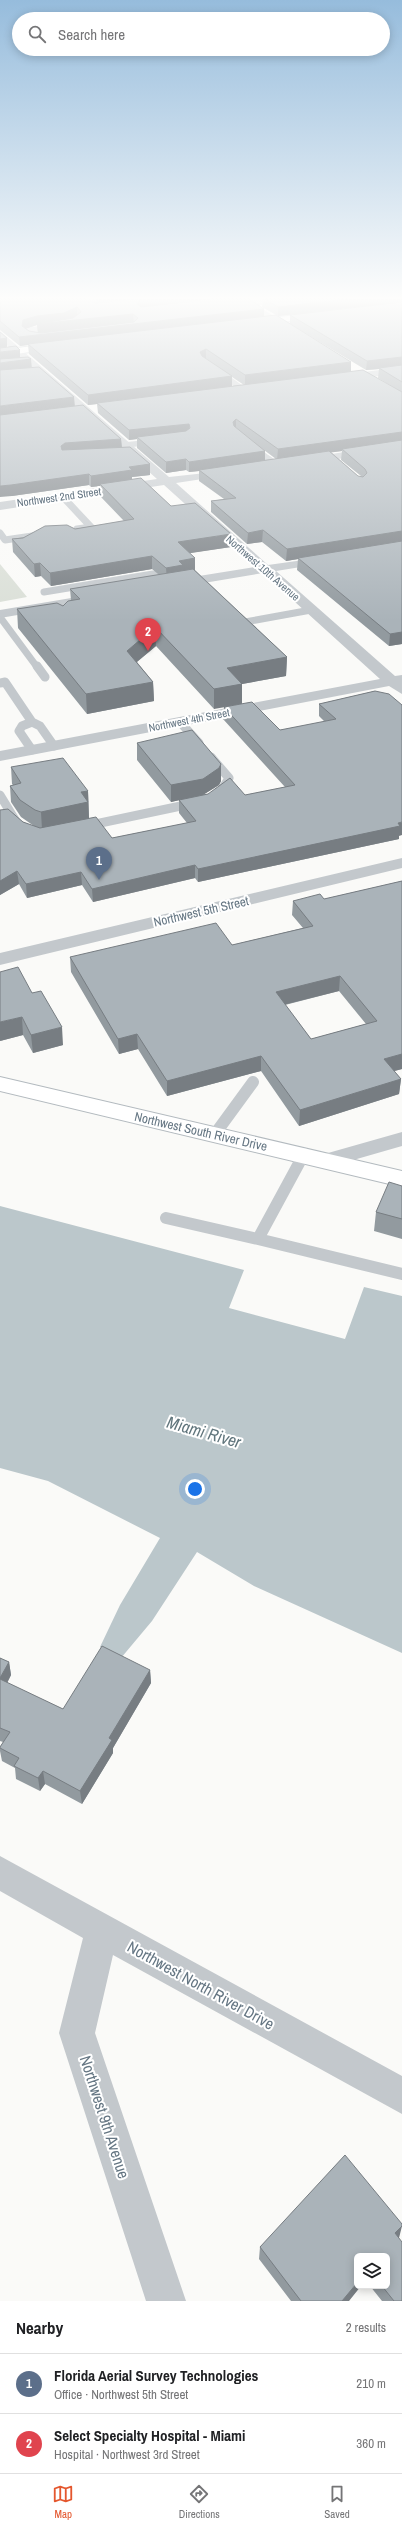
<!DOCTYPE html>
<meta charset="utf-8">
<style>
:root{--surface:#fff;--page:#f6f6f6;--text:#202124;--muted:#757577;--line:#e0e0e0;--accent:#e4572e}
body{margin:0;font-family:"Archivo Narrow",sans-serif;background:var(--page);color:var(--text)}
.controls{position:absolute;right:12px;bottom:12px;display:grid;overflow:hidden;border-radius:6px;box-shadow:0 2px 10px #0003}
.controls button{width:36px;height:36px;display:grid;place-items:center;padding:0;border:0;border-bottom:1px solid var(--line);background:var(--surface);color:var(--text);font:20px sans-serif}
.you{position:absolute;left:195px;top:1489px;width:14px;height:14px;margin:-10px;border:3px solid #fff;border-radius:50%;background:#1a73e8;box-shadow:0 0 0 6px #1a73e833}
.badge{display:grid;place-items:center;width:26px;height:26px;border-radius:50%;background:var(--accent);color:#fff;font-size:13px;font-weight:700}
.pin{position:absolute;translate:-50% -33px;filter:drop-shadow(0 1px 2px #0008)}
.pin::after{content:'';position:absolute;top:21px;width:14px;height:12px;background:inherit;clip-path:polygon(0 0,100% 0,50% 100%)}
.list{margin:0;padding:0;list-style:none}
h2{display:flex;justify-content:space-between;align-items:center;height:52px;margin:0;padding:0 16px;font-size:17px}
h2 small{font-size:13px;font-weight:400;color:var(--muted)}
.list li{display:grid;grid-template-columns:26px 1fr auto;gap:12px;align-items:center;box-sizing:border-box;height:60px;padding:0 16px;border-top:1px solid var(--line)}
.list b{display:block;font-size:15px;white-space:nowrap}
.list p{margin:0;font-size:13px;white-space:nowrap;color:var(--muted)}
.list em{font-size:13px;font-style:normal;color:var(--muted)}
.icon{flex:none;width:22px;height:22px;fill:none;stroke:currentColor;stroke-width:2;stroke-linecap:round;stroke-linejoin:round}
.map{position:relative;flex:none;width:402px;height:2301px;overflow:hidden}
.search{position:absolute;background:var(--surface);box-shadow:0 2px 10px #0003;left:12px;right:12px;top:12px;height:44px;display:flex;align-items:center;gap:10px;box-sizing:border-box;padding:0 14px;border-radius:22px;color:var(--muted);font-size:15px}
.sheet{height:172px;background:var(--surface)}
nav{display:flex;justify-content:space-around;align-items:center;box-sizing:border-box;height:56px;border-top:1px solid var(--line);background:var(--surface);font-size:11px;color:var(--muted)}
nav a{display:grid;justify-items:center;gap:2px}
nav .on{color:var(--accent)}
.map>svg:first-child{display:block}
</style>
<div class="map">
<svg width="402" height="2301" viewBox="0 0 402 2301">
<rect width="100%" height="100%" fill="#fafaf8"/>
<path fill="#dadfd7" d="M0,564L27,597L0,602Z"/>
<path fill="#bbc7cb" d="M0,1206L244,1270L229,1308L345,1339L364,1287L402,1296V1653L254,1586L197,1552L152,1621L121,1658L100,1647L120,1605L160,1538L48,1481L0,1468Z"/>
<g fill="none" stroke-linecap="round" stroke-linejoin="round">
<g stroke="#b3babf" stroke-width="2">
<path id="secondary" d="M321,312L325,315L324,317L253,326L248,323L253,320Z
M58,343L63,346L61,348L0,356V350Z
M0,1077L402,1171V1187L0,1091Z"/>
</g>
<path stroke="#c3c8cc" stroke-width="5.5" d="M248,304L292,299
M35,338L26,333L30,330L54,327
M219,372L244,390
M125,445L153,442
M252,446L270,460"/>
<path stroke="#c3c8cc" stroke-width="7" d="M268,459L276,465
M63,497L91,527L77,529
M0,533L5,540L39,535
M44,592L153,574L165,586
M0,617L37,667
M253,629L245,622L311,610"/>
<path stroke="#c3c8cc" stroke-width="9" d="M37,666L45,677
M0,683L5,682L32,722
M180,722L199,743
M32,750L19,731L22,726L32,722L40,726L54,746
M211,757L229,778L221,791
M0,795L17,823
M86,826L195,803"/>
<path stroke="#c3c8cc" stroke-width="12" d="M215,1134L253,1082
M166,1218L258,1239L304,1154
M258,1239L402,1274"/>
<path fill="#c3c8cc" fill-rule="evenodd" d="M237,299H247L299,332L291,334Z
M0,331L169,477L233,470V474L229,475L176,483L268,565L332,556L334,559L332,562L276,571L395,676L402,675V694L389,686L0,761V751L380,679L263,573L174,588L169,587L167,584L169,581L174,580L255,567L164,485L0,510V502L157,479L0,339Z
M402,367V373L342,381L337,378L342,375Z
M402,443V449L306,464L300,461L306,458Z
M95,594L102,598L100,601L0,618V610Z
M402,858V868L0,965V953Z
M402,1132V1146L329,1167L321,1165L318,1160L321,1155Z
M0,1856L402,2076V2114L113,1955L95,2033L186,2301H146L59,2033L83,1938L0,1891Z"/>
<use href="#secondary" fill="#fff" fill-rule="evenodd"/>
</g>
<path fill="#929a9f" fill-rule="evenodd" d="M0,299L95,303H96L90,299H249L264,317L351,362V371L393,387L378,378L379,369L366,370L290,324V315L402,302L278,316L262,307L263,299H402V644L389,646L297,570L298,559L286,561L262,542L247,544L211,512V501L224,499L199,481V471L189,472L186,470L166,473L137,448V439L129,440L98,413L97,404L88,405L29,354L28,345L20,346L0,330ZM37,325L38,333L29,331L26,329ZM232,377L244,385L232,386ZM260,447L276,459L265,460V451ZM342,451L341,460L361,476H358L331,452Z
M7,347L20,358L31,359V367L74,406L121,439L122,447L150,464V475L132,477V479L231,547L189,553L195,558V570L287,657L286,676L242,684L214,709L156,646L137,662L153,682L154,701L87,714L18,628L17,609L63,606L71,600L70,589L159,575L152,569L51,586L41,576L35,577L13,552L12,539L124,521L100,496V486L91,487L89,485L12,496Z
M375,691L399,836V839L198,882L195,878L93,902L82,885L27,898L19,884L0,895V810L23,822L34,826L21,817L11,802L10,786L13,785L12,784L11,767L88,791L89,818L112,838L187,823L179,813V800L171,802L137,760V743L221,781L219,785L204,794L245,795L285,787L223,719L224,707L280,730L325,722L319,716V704Z
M402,881V1069L394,1071L401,1079L399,1094L299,1126L261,1071L167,1096L138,1049L119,1054L71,972L70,957L232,945L303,928L292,915L293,901L324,899ZM339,991L366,1024L311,1039L285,1005Z
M32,993L63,1045L33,1053L23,1035L0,1041Z
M402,1186V1239L374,1231L376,1212Z
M0,1658L9,1662L11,1675L7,1683L63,1709L150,1670L151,1683L113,1748V1753L82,1804L45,1784L40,1791L16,1779L15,1768L2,1761L0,1751V1747L3,1742L0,1741Z
M399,2238L402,2301H382L370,2286H387L357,2256L349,2301H291L259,2259L260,2247Z"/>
<path fill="#777d82" d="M96,299H137L96,304Z
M140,299H214L140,308L137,304Z
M347,299H402V302L278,316V307Z
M77,307V316L66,321L133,314L134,323L38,333L37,325L24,329L22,326L23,320L37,316Z
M264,309V318L28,344V345L20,346L19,337Z
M7,338V348L0,349V339Z
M206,349V359L200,362V352Z
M20,350V359L0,362V352Z
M402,357V366L379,368V369L366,370L367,361Z
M31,359L32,369L0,373V363Z
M351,362V372L245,386V375Z
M232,376V387L97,403V404L88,405V395Z
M74,397L75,407L0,416V406Z
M236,419V429L233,432V422Z
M189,424V434L137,437V439L129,440V430Z
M402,432V442L342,449V451L277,460L278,449Z
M121,439L122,450L62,457L61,446L65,443Z
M265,451V462L199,470V471L189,472V462Z
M186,459V470L166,473V462Z
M150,464V475L132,477V481L100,484V486L91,487V476L129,467Z
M89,474V485L12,496L0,497V486Z
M263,530L262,542L247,544L248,533Z
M402,531V542L286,561L287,549Z
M231,534V547L178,555V542Z
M152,556V569L51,586L50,573Z
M195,558V571L167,580L166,568L179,561Z
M40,563L41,576L35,577L34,564Z
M155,627L156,646L127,670V651Z
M402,632V644L389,646L390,634Z
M287,657L286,676L242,684V704L214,709V689L227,668Z
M153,682L154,701L87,714L86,694Z
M221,764V781L219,785L203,795L171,802V785Z
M88,791L89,819L42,829L41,812L81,792Z
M402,822V835L399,836V839L198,882V869Z
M195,865V878L93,902L92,889Z
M17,871L19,884L0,895V881Z
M81,872L82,885L27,898L26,884Z
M340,976L339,991L275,1007L276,992Z
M22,1017L23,1035L0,1041V1022Z
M62,1027L63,1045L33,1053L31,1035Z
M137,1034L138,1049L119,1054L118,1039Z
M402,1054V1069L383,1074L384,1059Z
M261,1056V1071L167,1096V1081Z
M401,1079L399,1094L299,1126L300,1110Z
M9,1662L11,1675L2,1693L0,1683V1678Z
M150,1670L151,1683L113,1748V1753L82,1804L80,1791L109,1738Z
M43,1771L45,1784L40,1791L38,1778Z
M402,2226L399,2238L392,2246L395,2233Z
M357,2283V2286H361L349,2301H342Z"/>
<path fill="#aab3b9" stroke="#777d82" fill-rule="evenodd" d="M0,299H88L95,303L140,299L137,304L141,307L212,299H249L264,309L19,337L0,321ZM77,307L81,312L73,318L37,324L133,314L138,318L134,322L41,333L29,331L22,326L23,320L37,316L64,313Z
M265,299H347L278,307Z
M402,302V357L367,361L290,315Z
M276,315L351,362L245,375L206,349L200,352L202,356L232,376L88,395L28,344Z
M0,332L7,338L0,339Z
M16,346L20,350L0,352V348Z
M28,357L31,359L0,363V359Z
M402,365V382L379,368Z
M39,367L74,397L0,406V370Z
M363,370L402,392V432L278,449L236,419L233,422L234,426L265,451L189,462L186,459L166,462L137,437L186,431L190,428L189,424L129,430L97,403Z
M83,405L121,439L65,443L61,446L62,450L130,447L150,464L129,467L132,470L91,476L89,474L11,485L0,486V415Z
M402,440V531L287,549L263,530L248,533L211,501L236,498L199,470L329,451L358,476L363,477L367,473L365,469L342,449Z
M141,478L171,506L195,503L231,534L178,542L195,558L179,561L183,565L166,568L152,556L50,573L40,563L34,564L12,539L23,538L45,526L67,525L75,529L134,519L100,484Z
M402,541V632L390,634L298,558Z
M193,569L287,657L227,668L242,684L214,689L155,627L127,651L153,682L86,694L17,609L57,603L63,606L68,601L80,599L70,589Z
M375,691L389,694L402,705V822L398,823L400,826L198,869L195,865L92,889L81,872L26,884L17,871L0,881V810L8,809L23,822L40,828L96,817L112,838L196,821L179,800L208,794L230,778L245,795L295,785L224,707L252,702L280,730L336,719L319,704Z
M192,730L221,764L219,768L203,779L171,785L137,743Z
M63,758L88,791L81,792L88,802L41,812L35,810L20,800L10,786L21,783L11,767Z
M402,881V1054L384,1059L401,1079L300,1110L261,1056L167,1081L137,1034L118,1039L70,957L216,923L232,945L313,926L293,901L320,894L324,899ZM340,976L377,1021L311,1039L276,992Z
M18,967L32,993L41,991L62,1027L31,1035L22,1017L0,1022V972Z
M389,1182L402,1186V1219L376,1212Z
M102,1646L150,1670L109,1738L112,1740L80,1791L43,1771L38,1778L14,1766L19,1758L0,1748V1747L10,1732L0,1728V1679L63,1709Z
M0,1658L9,1662L0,1678Z
M345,2155L402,2224V2226L395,2233L402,2242V2301H394L382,2286H387V2256H357V2283L342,2301H301L260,2247Z"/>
<linearGradient id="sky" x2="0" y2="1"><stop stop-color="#96bcdc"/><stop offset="0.48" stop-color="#fdfdfc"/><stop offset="1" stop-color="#fdfdfc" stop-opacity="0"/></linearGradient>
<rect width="402" height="621" fill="url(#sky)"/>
<g text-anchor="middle" stroke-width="4" stroke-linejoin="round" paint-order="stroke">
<g font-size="11" fill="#657683" stroke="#fff">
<text transform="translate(59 497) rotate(-8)" y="4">Northwest 2nd Street</text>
<text transform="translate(263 568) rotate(41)" y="4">Northwest 10th Avenue</text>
<text transform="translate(189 720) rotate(-11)" y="4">Northwest 4th Street</text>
</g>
<g font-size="13" fill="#657683" stroke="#fff">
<text transform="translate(201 911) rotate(-13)" y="5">Northwest 5th Street</text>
<text transform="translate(201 1131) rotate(13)" y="5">Northwest South River Drive</text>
</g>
<g font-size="16" fill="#657683" stroke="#fff">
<text transform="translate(201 1985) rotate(29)" y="6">Northwest North River Drive</text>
<text transform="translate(105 2117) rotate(72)" y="6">Northwest 9th Avenue</text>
</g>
<g font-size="17" font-style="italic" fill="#60757c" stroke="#fff">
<text transform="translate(204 1432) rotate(16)" y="6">Miami River</text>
</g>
</g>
</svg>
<div class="controls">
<button><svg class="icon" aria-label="layers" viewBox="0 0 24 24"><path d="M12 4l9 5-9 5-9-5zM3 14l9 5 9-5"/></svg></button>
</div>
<div class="you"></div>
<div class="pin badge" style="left:99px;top:880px;background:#5c6f8a">1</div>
<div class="pin badge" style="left:148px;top:651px;background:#e0444e">2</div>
<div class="search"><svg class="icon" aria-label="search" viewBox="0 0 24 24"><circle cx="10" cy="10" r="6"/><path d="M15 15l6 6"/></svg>Search here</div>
</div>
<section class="sheet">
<h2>Nearby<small>2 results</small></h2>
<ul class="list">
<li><span class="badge" style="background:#5c6f8a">1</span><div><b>Florida Aerial Survey Technologies</b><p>Office · Northwest 5th Street</p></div><em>210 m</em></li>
<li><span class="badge" style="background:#e0444e">2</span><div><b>Select Specialty Hospital - Miami</b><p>Hospital · Northwest 3rd Street</p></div><em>360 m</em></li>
</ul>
</section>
<nav>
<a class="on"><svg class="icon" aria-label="map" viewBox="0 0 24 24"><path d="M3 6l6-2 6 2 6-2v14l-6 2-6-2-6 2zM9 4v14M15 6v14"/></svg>Map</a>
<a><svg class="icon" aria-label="directions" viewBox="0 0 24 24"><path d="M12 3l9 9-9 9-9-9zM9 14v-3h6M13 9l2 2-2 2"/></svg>Directions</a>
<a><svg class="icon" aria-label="saved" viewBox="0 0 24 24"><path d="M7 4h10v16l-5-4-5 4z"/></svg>Saved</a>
</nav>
